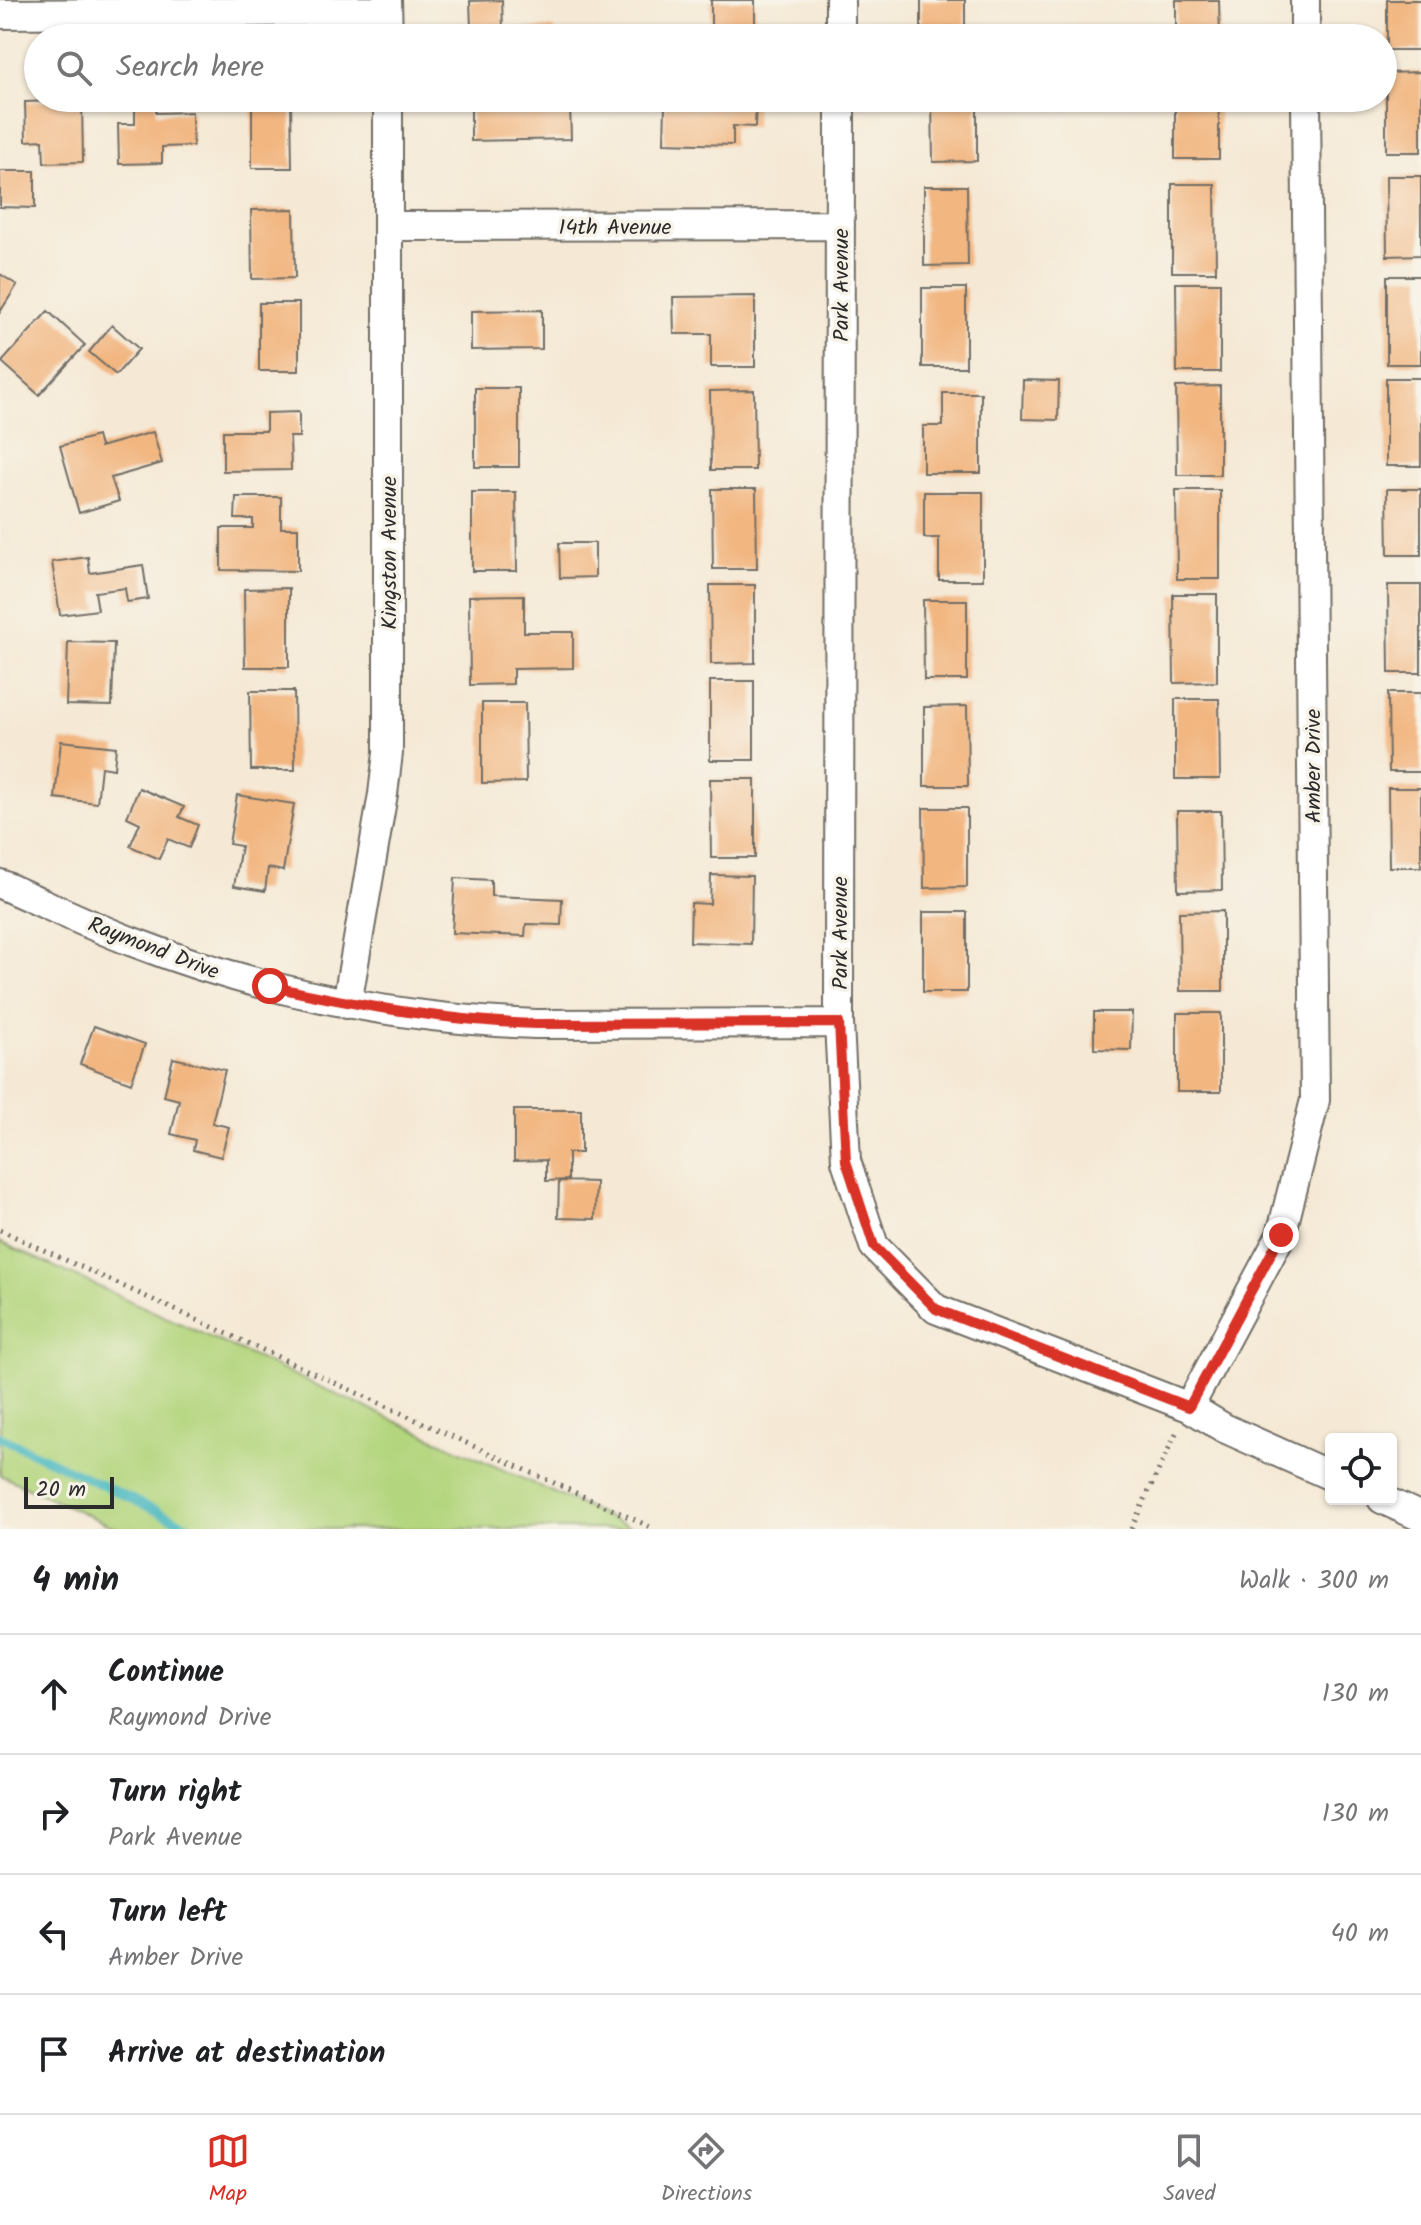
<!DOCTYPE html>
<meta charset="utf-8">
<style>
:root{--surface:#fff;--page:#f6f6f6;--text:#202124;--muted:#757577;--line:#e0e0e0;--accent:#d93025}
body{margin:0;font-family:Kalam,sans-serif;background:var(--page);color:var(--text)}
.controls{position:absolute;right:24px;bottom:24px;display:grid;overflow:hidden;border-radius:8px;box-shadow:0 2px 6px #0004}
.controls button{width:72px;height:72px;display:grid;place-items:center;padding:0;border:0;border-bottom:2px solid var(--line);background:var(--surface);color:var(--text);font:40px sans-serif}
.scale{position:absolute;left:24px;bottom:20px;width:90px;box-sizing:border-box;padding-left:8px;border:4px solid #2b2b2b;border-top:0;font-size:22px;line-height:28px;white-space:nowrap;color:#2b2b2b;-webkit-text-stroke:6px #f7f3e8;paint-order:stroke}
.stop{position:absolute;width:24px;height:24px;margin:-18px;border:6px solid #d93025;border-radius:50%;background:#fff}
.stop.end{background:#d93025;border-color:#fff;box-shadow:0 2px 8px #0008}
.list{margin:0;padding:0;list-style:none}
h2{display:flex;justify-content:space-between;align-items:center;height:104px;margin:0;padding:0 32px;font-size:34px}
h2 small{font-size:26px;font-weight:400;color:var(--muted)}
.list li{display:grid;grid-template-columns:52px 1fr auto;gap:24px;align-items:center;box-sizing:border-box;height:120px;padding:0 32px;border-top:2px solid var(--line)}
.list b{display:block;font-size:30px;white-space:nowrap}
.list p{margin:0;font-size:26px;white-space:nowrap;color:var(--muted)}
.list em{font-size:26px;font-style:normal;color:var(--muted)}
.icon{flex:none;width:44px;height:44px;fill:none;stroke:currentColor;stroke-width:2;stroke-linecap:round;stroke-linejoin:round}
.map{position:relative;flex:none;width:1421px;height:1529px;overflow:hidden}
.search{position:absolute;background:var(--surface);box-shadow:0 2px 6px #0004;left:24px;right:24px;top:24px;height:88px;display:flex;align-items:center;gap:20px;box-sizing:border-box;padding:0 28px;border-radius:44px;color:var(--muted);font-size:30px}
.sheet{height:584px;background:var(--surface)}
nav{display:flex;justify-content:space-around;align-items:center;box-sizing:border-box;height:112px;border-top:2px solid var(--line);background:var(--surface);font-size:22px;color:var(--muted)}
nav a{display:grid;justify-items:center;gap:4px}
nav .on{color:var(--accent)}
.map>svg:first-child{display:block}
</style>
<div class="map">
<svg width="1421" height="1529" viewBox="0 0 1421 1529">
<rect width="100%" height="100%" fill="#f7f3e8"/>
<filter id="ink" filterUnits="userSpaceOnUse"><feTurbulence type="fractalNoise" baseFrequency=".0125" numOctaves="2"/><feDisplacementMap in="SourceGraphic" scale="16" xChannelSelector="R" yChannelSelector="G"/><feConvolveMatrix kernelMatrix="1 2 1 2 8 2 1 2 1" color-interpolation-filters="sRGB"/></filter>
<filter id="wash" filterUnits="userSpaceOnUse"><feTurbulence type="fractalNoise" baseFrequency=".006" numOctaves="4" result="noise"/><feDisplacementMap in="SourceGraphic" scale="32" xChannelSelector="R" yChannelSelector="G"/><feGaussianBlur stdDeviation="1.8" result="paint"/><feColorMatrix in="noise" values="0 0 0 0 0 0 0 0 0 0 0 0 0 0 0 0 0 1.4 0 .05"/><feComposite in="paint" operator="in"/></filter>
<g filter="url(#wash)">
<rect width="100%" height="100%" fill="#f5e9d5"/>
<path fill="#b3d57d" stroke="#6f8054" stroke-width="2" d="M0,1242L634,1529H118L0,1475Z"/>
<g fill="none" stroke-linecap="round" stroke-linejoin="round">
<path stroke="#48b8bf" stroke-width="9" d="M0,1437L195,1529"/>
</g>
<g id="blocks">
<path fill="#f2b680" d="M502,0L503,29L555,28V38H485V27L471,28L470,1Z
M711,0H755V38H711Z
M921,0H965V38H921Z
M1176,0H1219L1220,38H1176Z
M1387,0H1421V50H1387Z
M1421,72V152H1386V73Z
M471,98H539V105L570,104L571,139L471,141Z
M713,98H756L755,127L733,126V145L664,143L665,105L713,106Z
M932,98H977V161L933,162Z
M1175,98H1219V159H1175Z
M82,100L83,162L44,163L43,140L26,141L25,102Z
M252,100H291L292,168H252Z
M156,102V113L192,112L193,146L162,147V163L119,164L118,124H135V103Z
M0,171H35V208L0,207Z
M1386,176H1421V255L1387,256Z
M1172,184H1215L1216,272H1172Z
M924,186H967L968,265L924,266Z
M294,209L295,278L252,279L251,210Z
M0,274L17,285L0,312Z
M1387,276H1421V364H1387Z
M1176,283H1220V372H1177Z
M922,288H966V367H922Z
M755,296V367H711V334H674L673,297Z
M259,303H299V371H259Z
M542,310V349L471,350V311Z
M48,311L85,345L39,395L2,362Z
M112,325L139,349L116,375L89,352Z
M1386,378H1421V466H1386Z
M1023,380L1059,381L1058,420L1022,419Z
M1220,386V475H1177L1176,387Z
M475,388H519V467H475Z
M754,390L755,470H711L710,391Z
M943,393H981V473H923V426H943Z
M299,412V437H290L291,470L223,471V431H266V413Z
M153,432L162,463L111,478L119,501L79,513L60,446L97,436L100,447Z
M712,489H756L757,569H713Z
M1387,489H1421V555H1388Z
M1176,490H1220V579H1177Z
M472,492H516L517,571H472Z
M924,492H983V580H939V538H924Z
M236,497H281V528H298V571L221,570V528H253V519H235Z
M559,543H595V577L560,578Z
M88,557L90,573L143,565L148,599L127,602L125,588L95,592L98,610L60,615L52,562Z
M710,585H755V663L711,664Z
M1388,585H1421V673H1389Z
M289,588V667H245L244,589Z
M1173,594H1217V682L1174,683Z
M524,595V632H573V668L513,669V684L470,685L469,596Z
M923,600H967V680H924Z
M68,642L114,643L112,706L66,705Z
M710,681H754V760H710Z
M250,691H294L295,770H251Z
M1388,693H1421V772H1389Z
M1175,699H1219L1220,779H1175Z
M482,703H525L526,782L482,783Z
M967,706L968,786H924V707Z
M61,741L116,747L114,769L101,767L97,803L55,798Z
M710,779H755V858H711Z
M139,788L184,807L179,817L198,825L189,848L168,839L159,859L130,846L140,823L127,817Z
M1388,788H1421V867H1389Z
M237,795L294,804L283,871L268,868L265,891L234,886L241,846L229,844Z
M923,808H967V887L924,888Z
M1177,811H1221L1222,890L1178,891Z
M711,875L752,876L751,944L690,942L691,903L710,904Z
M455,878L491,880V896L562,899L561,925L526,924L525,936L452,933Z
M1223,911V991H1180L1179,912Z
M923,912H967V992H923Z
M1094,1012H1132L1131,1050L1094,1049Z
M1177,1013H1221V1092H1177Z
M94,1026L145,1044L131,1083L80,1064Z
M173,1058L225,1070L212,1123L229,1127L221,1157L193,1150L195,1140L171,1134L179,1100L164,1096Z
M514,1110H581V1153H568V1180L546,1181V1160L514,1161Z
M559,1181L596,1182L595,1219L558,1218Z"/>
</g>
</g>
<g filter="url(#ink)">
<use href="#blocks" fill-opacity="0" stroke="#726e66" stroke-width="2"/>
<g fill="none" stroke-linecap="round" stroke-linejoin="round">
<g stroke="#726e66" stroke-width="32">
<path id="street" d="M387,0L388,38
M840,0V38
M1305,0V38
M0,14L387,11
M840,98L839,1023L846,1161L874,1246L936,1309L1189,1407L1224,1428L1331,1476
M389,226L840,225
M0,884C44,903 88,925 133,942C262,992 399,1019 536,1024L839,1023
M347,1004L383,794L388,753V98
M1189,1407L1281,1235L1315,1100L1306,98
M1382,1499L1421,1517"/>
</g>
<path stroke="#726e66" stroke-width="5" stroke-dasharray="2 6" stroke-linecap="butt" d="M0,1230L655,1529
M1131,1529L1176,1433"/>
<use href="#street" stroke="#fff" stroke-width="28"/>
</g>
</g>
<g fill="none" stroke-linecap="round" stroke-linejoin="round" filter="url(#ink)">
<path stroke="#d93025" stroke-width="10" d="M270,986C358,1006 446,1021 536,1024L839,1023L846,1161L874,1246L936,1309L1189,1407L1281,1235"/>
</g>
<g text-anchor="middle" stroke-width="7" stroke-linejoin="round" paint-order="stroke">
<g font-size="22" fill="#2b2b2b" stroke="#f7f3e8">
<text x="615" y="234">14th Avenue</text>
<text transform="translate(840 285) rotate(-90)" y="8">Park Avenue</text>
<text transform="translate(388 553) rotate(-90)" y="8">Kingston Avenue</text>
<text transform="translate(1312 766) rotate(-90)" y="8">Amber Drive</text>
<text transform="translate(839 933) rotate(-90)" y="8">Park Avenue</text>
<text transform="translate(154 947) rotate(21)" y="8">Raymond Drive</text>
</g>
</g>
</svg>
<div class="controls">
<button><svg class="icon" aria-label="locate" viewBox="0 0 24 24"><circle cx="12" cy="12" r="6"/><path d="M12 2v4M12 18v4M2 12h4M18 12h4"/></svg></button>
</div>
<div class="scale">20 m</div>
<div class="stop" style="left:270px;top:986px"></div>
<div class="stop end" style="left:1281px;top:1235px"></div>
<div class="search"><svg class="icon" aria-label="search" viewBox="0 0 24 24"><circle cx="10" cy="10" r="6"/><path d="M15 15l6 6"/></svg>Search here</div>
</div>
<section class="sheet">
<h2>4 min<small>Walk · 300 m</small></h2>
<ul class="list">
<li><svg class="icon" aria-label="ahead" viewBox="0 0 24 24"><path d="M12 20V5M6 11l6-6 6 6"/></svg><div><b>Continue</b><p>Raymond Drive</p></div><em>130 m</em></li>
<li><svg class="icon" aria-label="right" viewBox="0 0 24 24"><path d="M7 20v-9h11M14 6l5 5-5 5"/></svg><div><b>Turn right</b><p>Park Avenue</p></div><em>130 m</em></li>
<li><svg class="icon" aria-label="left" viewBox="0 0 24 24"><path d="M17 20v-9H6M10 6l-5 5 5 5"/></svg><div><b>Turn left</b><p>Amber Drive</p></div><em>40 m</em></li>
<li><svg class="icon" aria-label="arrive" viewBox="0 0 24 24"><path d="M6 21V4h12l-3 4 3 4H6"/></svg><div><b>Arrive at destination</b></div></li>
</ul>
</section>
<nav>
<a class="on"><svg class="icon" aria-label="map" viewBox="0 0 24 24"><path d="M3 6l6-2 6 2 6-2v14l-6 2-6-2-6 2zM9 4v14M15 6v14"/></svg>Map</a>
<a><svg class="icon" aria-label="directions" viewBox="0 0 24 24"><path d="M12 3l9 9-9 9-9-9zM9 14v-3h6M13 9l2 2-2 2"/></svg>Directions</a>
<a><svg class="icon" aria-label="saved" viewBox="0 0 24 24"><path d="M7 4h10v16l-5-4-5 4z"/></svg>Saved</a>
</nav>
